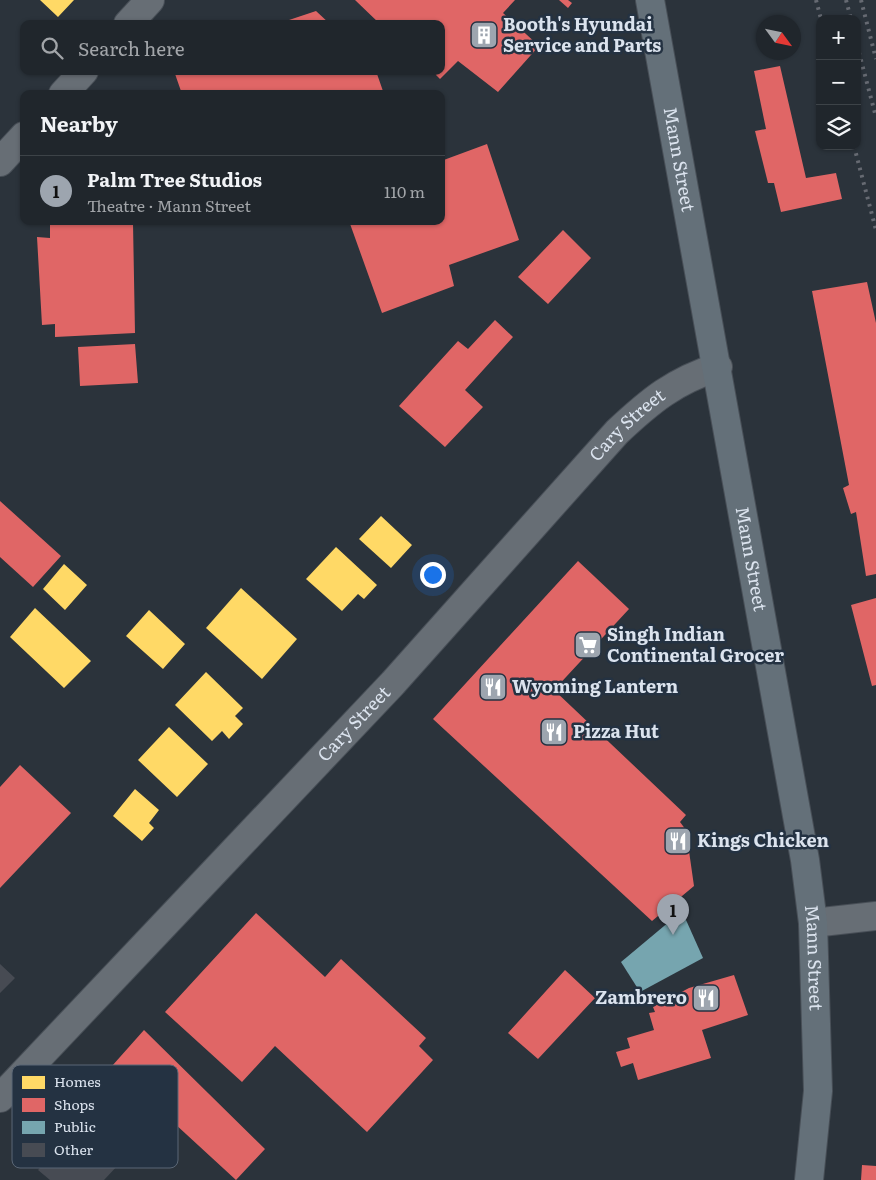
<!DOCTYPE html>
<meta charset="utf-8">
<style>
:root{--surface:#20262c;--page:#2d3238;--text:#f1f3f6;--muted:#a2a5a9;--line:#3d4348;--accent:#9da5af}
body{margin:0;font-family:Literata,serif;background:var(--page);color:var(--text)}
.controls{position:absolute;right:15px;top:15px;display:grid;overflow:hidden;border-radius:10px;box-shadow:0 1px 4px #0004}
.controls button{width:45px;height:45px;display:grid;place-items:center;padding:0;border:0;border-bottom:1px solid var(--line);background:var(--surface);color:var(--text);font:25px sans-serif}
.compass{position:absolute;left:756px;top:15px;width:45px;height:45px;border-radius:50%;background:var(--surface);box-shadow:0 1px 4px #0004;rotate:123deg}
.you{position:absolute;left:432px;top:574px;width:18px;height:18px;margin:-12px;border:4px solid #fff;border-radius:50%;background:#1a73e8;box-shadow:0 0 0 8px #1a73e833}
.badge{display:grid;place-items:center;width:32px;height:32px;border-radius:50%;background:var(--accent);color:#111;font-size:16px;font-weight:700}
.pin{position:absolute;translate:-50% -41px;filter:drop-shadow(0 1px 2px #0008)}
.pin::after{content:'';position:absolute;top:26px;width:18px;height:15px;background:inherit;clip-path:polygon(0 0,100% 0,50% 100%)}
.list{margin:0;padding:0;list-style:none}
h2{display:flex;justify-content:space-between;align-items:center;height:65px;margin:0;padding:0 20px;font-size:21px}
h2 small{font-size:16px;font-weight:400;color:var(--muted)}
.list li{display:grid;grid-template-columns:32px 1fr auto;gap:15px;align-items:center;box-sizing:border-box;height:70px;padding:0 20px;border-top:1px solid var(--line)}
.list b{display:block;font-size:19px;white-space:nowrap}
.list p{margin:0;font-size:16px;white-space:nowrap;color:var(--muted)}
.list em{font-size:16px;font-style:normal;color:var(--muted)}
.icon{flex:none;width:28px;height:28px;fill:none;stroke:currentColor;stroke-width:2;stroke-linecap:round;stroke-linejoin:round}
.map{position:relative;flex:none;width:876px;height:1180px;overflow:hidden}
.search{position:absolute;background:var(--surface);box-shadow:0 1px 4px #0004;left:20px;top:20px;width:425px;height:55px;display:flex;align-items:center;gap:12px;box-sizing:border-box;padding:0 18px;border-radius:10px;color:var(--muted);font-size:19px}
.panel{position:absolute;background:var(--surface);box-shadow:0 1px 4px #0004;left:20px;top:90px;width:425px;height:135px;border-radius:10px}
.map>svg:first-child{display:block}
</style>
<div class="map">
<svg width="876" height="1180" viewBox="0 0 876 1180">
<rect width="100%" height="100%" fill="#2b333b"/>
<path fill="#ffd966" d="M40,0H74L58,17Z
M381,516L412,545L391,568L359,539Z
M336,547L377,585L364,599L358,594L342,611L306,579Z
M64,564L87,585L65,610L43,589Z
M241,588L297,639L262,679L206,628Z
M35,608L91,661L64,688L10,637Z
M149,610L185,644L163,669L126,636Z
M206,672L243,708L235,716L243,724L229,739L222,731L212,741L175,705Z
M169,727L208,764L177,797L138,760Z
M135,789L159,810L149,823L154,828L142,841L113,816Z"/>
<path fill="#e06666" d="M355,0H515L503,13L539,46L498,92L458,61L440,79L432,71H441V24H380Z
M559,0H568L572,3L568,8Z
M316,11L330,24H280V23Z
M780,66L806,178L836,173L842,199L781,212L774,183H768L755,131L766,129L754,71Z
M174,71H376L384,94H182Z
M487,144L519,240L449,265L454,286L382,313L349,221H441V161Z
M133,223L135,333L55,337V324L42,325L37,237L50,238V224Z
M563,230L591,258L548,304L518,277Z
M867,282L876,323V574L866,576L856,512L851,514L843,488L849,485L812,291Z
M495,320L513,337L465,390L483,407L445,447L399,406L458,341L468,349Z
M135,344L138,383L80,386L78,347Z
M0,501L61,556L33,587L0,557Z
M578,561L629,609L554,690L686,815L680,822L686,830L694,886L652,921L433,719Z
M876,598V685L872,686L851,605Z
M20,765L71,813L0,888V787Z
M256,913L325,977L341,959L426,1038L419,1046L433,1060L367,1132L275,1046L242,1082L165,1012Z
M565,970L595,998L538,1059L508,1033Z
M734,975L748,1015L702,1030L711,1058L638,1080L633,1063L621,1067L616,1052L630,1048L627,1038L654,1030L649,1013L655,1012L653,1007L689,988Z
M144,1030L265,1149L236,1180L112,1066Z
M862,1165L876,1166V1180H861Z"/>
<path fill="#76a5af" d="M682,911L703,958L640,992L621,962Z"/>
<path fill="#474b53" d="M0,964L15,978L0,993Z
M112,1091L151,1130L104,1180H50L38,1170Z"/>
<g fill="none" stroke-linecap="round" stroke-linejoin="round">
<g stroke="#484f57" stroke-width="30">
<g id="minor">
<path d="M128,24L150,0"/>
<path d="M63,94L84,71"/>
<path d="M0,162L24,136"/>
<path d="M813,923L876,916"/>
<path id="s1" d="M0,1098L393,683L617,432C650,401 674,381 718,367"/>
</g>
</g>
<g stroke="#484f57" stroke-width="30">
<g id="major">
<path id="s2" d="M650,0L805,860L813,923L818,1091L809,1180"/>
</g>
</g>
<use href="#minor" stroke="#676e75" stroke-width="28"/>
<use href="#major" stroke="#647079" stroke-width="28"/>
<path stroke="#666a72" stroke-width="4" stroke-dasharray="2.5 5" stroke-linecap="butt" d="M816,0L821,19
M846,0L851,19
M861,0L876,59
M857,45L876,117
M854,146L876,230"/>
</g>
<defs>
<g id="building-square" transform="scale(1.4375)"><rect x="-9" y="-9" width="18" height="18" rx="4" fill="#9da5af" stroke="#243242"/><path d="M-4-6H4V6H1V3H-1V6H-4ZM-2.5-4.3h1.7v1.8h-1.7ZM.8-4.3h1.7v1.8H.8ZM-2.5-1h1.7V.8h-1.7ZM.8-1h1.7V.8H.8Z" fill="#fff"/></g>
<g id="supermarket-square" transform="scale(1.4375)"><rect x="-9" y="-9" width="18" height="18" rx="4" fill="#9da5af" stroke="#243242"/><path d="M-6-5.5h2.5l.6 2H6L4.5 2H-2.5L-4.4-4H-6ZM-1.5 3.2a1.3 1.3 0 1 0 .1 0ZM3 3.2a1.3 1.3 0 1 0 .1 0Z" fill="#fff"/></g>
<g id="restaurant-square" transform="scale(1.4375)"><rect x="-9" y="-9" width="18" height="18" rx="4" fill="#9da5af" stroke="#243242"/><path d="M-5-6h1v4h1v-4h1v4h1v-4h1v5L-1.5 .5V6h-2V.5L-5-1ZM5-6V6H3V1.5H1.5Q1.5-4 5-6Z" fill="#fff"/></g>
</defs>
<g fill-rule="evenodd">
<use href="#building-square" x="484" y="35"/>
<use href="#supermarket-square" x="588" y="645"/>
<use href="#restaurant-square" x="493" y="687"/>
<use href="#restaurant-square" x="554" y="732"/>
<use href="#restaurant-square" x="678" y="841"/>
<use href="#restaurant-square" x="706" y="998"/>
</g>
<g text-anchor="middle" stroke-width="5" stroke-linejoin="round" paint-order="stroke">
<g font-size="18" font-weight="bold" fill="#dbe3ee" stroke="#243242" text-anchor="start">
<text x="503" y="31">Booth's Hyundai<tspan x="503" dy="21">Service and Parts</tspan></text>
<text x="607" y="641">Singh Indian<tspan x="607" dy="21">Continental Grocer</tspan></text>
<text x="512" y="693">Wyoming Lantern</text>
<text x="573" y="738">Pizza Hut</text>
<text x="697" y="847">Kings Chicken</text>
<text x="687" y="1004" text-anchor="end">Zambrero</text>
</g>
<g font-size="18" fill="#dbe3ee" stroke="#243242">
<text dy="6" stroke="none"><textPath href="#s2" startOffset="162">Mann Street</textPath></text>
<text dy="6" stroke="none"><textPath href="#s1" startOffset="920">Cary Street</textPath></text>
<text dy="6" stroke="none"><textPath href="#s2" startOffset="568">Mann Street</textPath></text>
<text dy="6" stroke="none"><textPath href="#s1" startOffset="515">Cary Street</textPath></text>
<text dy="6" stroke="none"><textPath href="#s2" startOffset="972">Mann Street</textPath></text>
</g>
</g>
<rect x="12" y="1065" width="166" height="103" rx="8" fill="#243242" stroke="#5b6776" stroke-width="1"/>
<rect x="22" y="1076" width="23" height="13" fill="#ffd966"/>
<rect x="22" y="1098" width="23" height="14" fill="#e06666"/>
<rect x="22" y="1121" width="23" height="13" fill="#76a5af"/>
<rect x="22" y="1143" width="23" height="14" fill="#474b53"/>
<g font-size="14" fill="#dbe3ee">
<text x="54" y="1087">Homes</text>
<text x="54" y="1110">Shops</text>
<text x="54" y="1132">Public</text>
<text x="54" y="1155">Other</text>
</g>
</svg>
<div class="controls">
<button>+</button>
<button>−</button>
<button><svg class="icon" aria-label="layers" viewBox="0 0 24 24"><path d="M12 4l9 5-9 5-9-5zM3 14l9 5 9-5"/></svg></button>
</div>
<svg class="compass" viewBox="-18 -18 36 36"><path d="M0-13l5 13h-10z" fill="#e53935"/><path d="M0 13l5-13h-10z" fill="#a2a5a9"/></svg>
<div class="you"></div>
<div class="pin badge" style="left:673px;top:935px">1</div>
<div class="search"><svg class="icon" aria-label="search" viewBox="0 0 24 24"><circle cx="10" cy="10" r="6"/><path d="M15 15l6 6"/></svg>Search here</div>
<section class="panel">
<h2>Nearby<small></small></h2>
<ul class="list">
<li><span class="badge">1</span><div><b>Palm Tree Studios</b><p>Theatre · Mann Street</p></div><em>110 m</em></li>
</ul>
</section>
</div>
